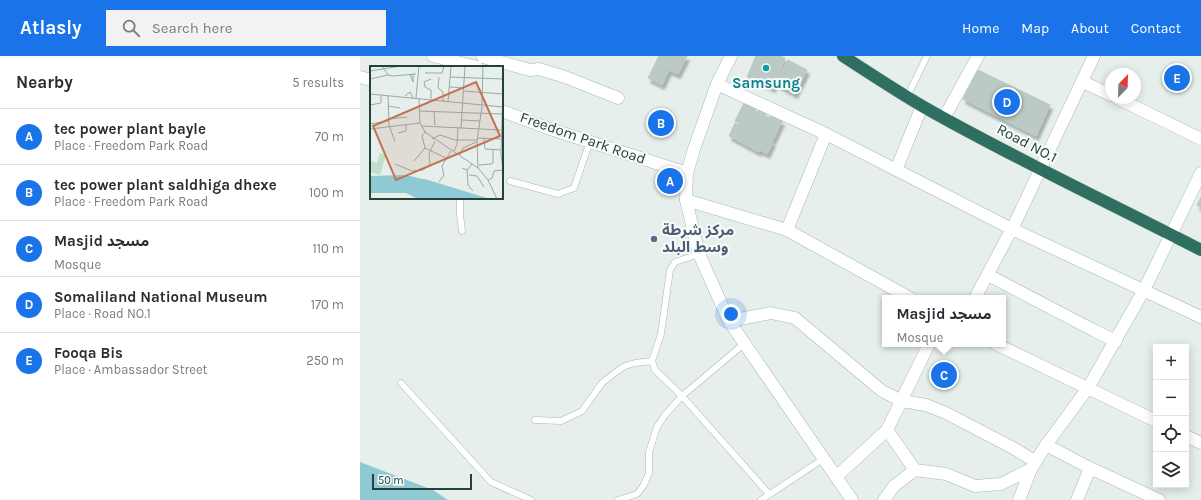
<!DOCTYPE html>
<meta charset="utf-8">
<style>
:root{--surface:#fff;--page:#f2f2f3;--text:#2b2b33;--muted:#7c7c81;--line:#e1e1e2;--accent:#1a73e8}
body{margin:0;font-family:Karla,"Noto Sans Arabic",sans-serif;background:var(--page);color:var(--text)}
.controls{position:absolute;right:12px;bottom:12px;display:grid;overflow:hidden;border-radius:0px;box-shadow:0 2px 10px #0003}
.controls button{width:36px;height:36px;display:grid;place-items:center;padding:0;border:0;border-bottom:1px solid var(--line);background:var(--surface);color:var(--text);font:20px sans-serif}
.compass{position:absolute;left:745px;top:12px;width:36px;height:36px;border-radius:50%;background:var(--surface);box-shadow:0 2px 10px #0003;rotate:23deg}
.scale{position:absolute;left:12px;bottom:10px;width:100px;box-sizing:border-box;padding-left:4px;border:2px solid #24423a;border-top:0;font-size:11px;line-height:14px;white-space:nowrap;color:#24423a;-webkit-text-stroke:3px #f7fbf9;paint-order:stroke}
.you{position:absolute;left:371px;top:258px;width:14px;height:14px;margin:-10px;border:3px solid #fff;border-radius:50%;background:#1a73e8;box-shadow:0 0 0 6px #1a73e833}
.badge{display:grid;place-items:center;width:26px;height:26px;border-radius:50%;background:var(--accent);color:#fff;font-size:13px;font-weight:700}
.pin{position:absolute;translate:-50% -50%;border:2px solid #fff;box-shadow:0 1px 4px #0006}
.popup{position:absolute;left:522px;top:239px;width:124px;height:52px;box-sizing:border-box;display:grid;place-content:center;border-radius:0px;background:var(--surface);filter:drop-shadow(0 1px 3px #0005);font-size:13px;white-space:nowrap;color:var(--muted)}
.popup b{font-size:15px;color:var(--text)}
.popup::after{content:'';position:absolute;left:50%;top:100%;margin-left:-8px;border:8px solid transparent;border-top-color:var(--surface)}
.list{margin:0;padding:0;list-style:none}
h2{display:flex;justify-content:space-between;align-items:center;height:52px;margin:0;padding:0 16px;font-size:17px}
h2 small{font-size:13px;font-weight:400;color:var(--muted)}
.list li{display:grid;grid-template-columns:26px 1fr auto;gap:12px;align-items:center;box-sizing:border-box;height:56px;padding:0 16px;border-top:1px solid var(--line)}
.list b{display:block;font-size:15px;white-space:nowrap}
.list p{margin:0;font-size:13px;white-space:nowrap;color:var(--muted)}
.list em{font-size:13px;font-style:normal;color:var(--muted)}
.icon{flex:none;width:22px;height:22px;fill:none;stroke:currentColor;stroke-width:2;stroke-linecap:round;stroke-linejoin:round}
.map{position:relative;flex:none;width:841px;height:444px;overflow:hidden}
header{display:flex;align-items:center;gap:24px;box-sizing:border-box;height:56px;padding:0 20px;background:var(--accent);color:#fff}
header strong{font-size:19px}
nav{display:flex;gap:22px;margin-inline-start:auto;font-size:14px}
.search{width:280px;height:36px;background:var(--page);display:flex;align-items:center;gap:10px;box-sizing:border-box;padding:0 14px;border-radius:0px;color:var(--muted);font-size:15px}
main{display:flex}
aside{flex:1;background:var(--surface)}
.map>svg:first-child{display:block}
</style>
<header>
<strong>Atlasly</strong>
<div class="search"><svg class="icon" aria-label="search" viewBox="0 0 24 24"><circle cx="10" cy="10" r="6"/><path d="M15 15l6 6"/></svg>Search here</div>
<nav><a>Home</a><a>Map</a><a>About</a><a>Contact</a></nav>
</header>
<main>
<aside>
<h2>Nearby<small>5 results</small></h2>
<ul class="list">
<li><span class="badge">A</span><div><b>tec power plant bayle</b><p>Place · Freedom Park Road</p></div><em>70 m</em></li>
<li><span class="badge">B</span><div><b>tec power plant saldhiga dhexe</b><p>Place · Freedom Park Road</p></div><em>100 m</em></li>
<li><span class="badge">C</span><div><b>Masjid مسجد</b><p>Mosque</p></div><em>110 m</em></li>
<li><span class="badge">D</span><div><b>Somaliland National Museum</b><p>Place · Road NO.1</p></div><em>170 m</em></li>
<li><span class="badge">E</span><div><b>Fooqa Bis</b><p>Place · Ambassador Street</p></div><em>250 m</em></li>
</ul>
</aside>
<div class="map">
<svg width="841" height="444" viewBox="0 0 841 444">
<defs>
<filter id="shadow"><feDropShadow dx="2.5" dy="4.5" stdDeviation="1" flood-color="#0004"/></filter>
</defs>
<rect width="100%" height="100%" fill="#e6efeb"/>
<path fill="#8ec9d4" d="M0,406L73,434L88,444H0Z"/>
<path fill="#bbcac4" stroke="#b8c9c2" filter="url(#shadow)" d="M299,0H327L318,18L309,14L302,29L288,22Z
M396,0H420L425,2L413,32L387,21Z
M428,4L447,14L435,38L415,27Z
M618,14L690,49L676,80L603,43Z
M384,47L396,53L395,55L398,56L399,53L406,57L404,60L410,62V60L422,65L413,84L375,65Z
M375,67L413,86L407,98L400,94L399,96L369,80Z
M841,141V151L837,149Z"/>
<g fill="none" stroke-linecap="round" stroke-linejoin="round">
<g stroke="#a8b8b2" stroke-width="7">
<path id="lane" d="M547,41L567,0
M150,125L198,138L214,132L230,85
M100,142V159L102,175
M339,198L315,206L310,214L301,278L292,305L295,314L322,340L409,438
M41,327L131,426L171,444
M175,364L201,365L222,355L242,327L256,316L265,310L275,307L292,305
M258,444L277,438L284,429L289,417V396L297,371L305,359L322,340L385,287
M401,444L463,403"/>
</g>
<g stroke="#a8b8b2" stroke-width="13">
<path id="street" d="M73,0L117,11
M123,1L170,14L179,13L205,21L258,42
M723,26L751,39
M357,28L466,78L652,173L841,261
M757,42L841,83
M584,62L618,0
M536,114L562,50
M326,144L427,174L550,242
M427,174L466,78
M628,219L735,275L756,285
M615,242L655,167L734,0
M369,265L411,257L435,262L522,335L542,345L566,349L586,357L655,393L676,406
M636,288L796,365
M527,374L555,414
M826,380L841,387
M686,389L730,412L799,444
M476,421L527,374L569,288
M524,444L534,430L555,414L586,418L615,430L641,428L671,413
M717,444L730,412"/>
</g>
<g stroke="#a4bbb3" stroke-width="13">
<path id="secondary" d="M371,0L357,28L334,93L327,117L326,144L339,198L369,265L492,444
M0,21L11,24
M142,55L190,73L327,117
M659,444L671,413L686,389L728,332L784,234L841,117"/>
</g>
<g stroke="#c2cac8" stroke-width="13">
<path id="highway" d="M483,0C509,17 535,34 562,50C653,102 748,146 841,194"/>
</g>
<use href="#lane" stroke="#fff" stroke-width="6"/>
<use href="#street" stroke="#fff" stroke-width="12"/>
<use href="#secondary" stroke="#fff" stroke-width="12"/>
<use href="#highway" stroke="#2f6f62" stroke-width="12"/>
</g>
<circle fill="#0f9aa8" stroke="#f7fbf9" stroke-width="1.5" cx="406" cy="12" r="4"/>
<circle fill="#5c6f8a" stroke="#f7fbf9" stroke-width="1.5" cx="294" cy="183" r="4"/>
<g text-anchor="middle" stroke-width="4" stroke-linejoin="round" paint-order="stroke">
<g font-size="15" font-weight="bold" fill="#0d838f" stroke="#f7fbf9">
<text x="406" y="32">Samsung</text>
</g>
<g font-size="15" fill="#24423a" stroke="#f7fbf9">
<text transform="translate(223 82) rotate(19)" y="5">Freedom Park Road</text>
<text transform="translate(667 87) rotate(28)" y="5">Road NO.1</text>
</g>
<g font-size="15" font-weight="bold" fill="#4e5e75" stroke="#f7fbf9" text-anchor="start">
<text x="302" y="179">مركز شرطة<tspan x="302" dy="17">وسط البلد</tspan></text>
</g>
</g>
<g transform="translate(10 10)">
<rect width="133" height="133" fill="#e6efeb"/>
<path d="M10,87L16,89L10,109L0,106L1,95L7,97Z" fill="#bfe0c8"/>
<path d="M35,109L58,114L120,133H48L36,127H0V110Z" fill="#8ec9d4"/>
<path fill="none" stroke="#98aaa4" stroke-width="1" d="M12,0L18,9L23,10L46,8M0,5L31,0M55,7H72L74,0M40,8L43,16V8M69,11L68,22L73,26V35M80,11L133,13M0,13L18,9M80,21L93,22M133,23L131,88L133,104M93,25L133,28M0,28L133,41M18,30L19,59L25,76M35,30L40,26L43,32M46,32L49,0M49,32L50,57L55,66L108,102L118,114L127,133M61,33V24L55,21L54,16L61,13M78,36L81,0M0,39L11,37V29M112,39L113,0M18,40L30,42M49,45L132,48M64,45L65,59M18,53L37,51M92,54L110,55M0,58L18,55M52,60L131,64M91,62L95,0M0,63L50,57M55,66L52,70L55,82L76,92M28,67L36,65V58M108,72L131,73M114,72L115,83L131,84M62,73L70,69L85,74H107M84,85L87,78L88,61M90,89L93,82L106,76M44,95L55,82M25,98L42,105L53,104L60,99L59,88L65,75M121,98L123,97V83M109,99L121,98M92,102L97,104L102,98M108,102L107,75L112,40M97,104L98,119L103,125M99,109L107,110L114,121M118,114L122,112L124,105L133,104M69,116L74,109L72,100L81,85"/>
<path fill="#c07456" fill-opacity="0.15" stroke="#c07456" stroke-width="2" d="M106,16L130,70L26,114L3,60Z"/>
<rect width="133" height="133" fill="none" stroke="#24423a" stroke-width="2"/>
</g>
</svg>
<div class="controls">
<button>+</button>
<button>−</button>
<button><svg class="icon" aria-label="locate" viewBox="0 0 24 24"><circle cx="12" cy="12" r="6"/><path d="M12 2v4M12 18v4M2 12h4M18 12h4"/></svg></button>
<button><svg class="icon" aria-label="layers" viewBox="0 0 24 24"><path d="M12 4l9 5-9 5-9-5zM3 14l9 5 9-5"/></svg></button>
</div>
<svg class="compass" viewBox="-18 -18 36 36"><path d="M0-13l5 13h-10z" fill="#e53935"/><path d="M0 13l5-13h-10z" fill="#7c7c81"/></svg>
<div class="scale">50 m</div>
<div class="you"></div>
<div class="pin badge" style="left:310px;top:125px">A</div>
<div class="pin badge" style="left:301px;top:67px">B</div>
<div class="pin badge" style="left:584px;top:319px">C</div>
<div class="popup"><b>Masjid مسجد</b>Mosque</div>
<div class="pin badge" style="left:647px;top:46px">D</div>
<div class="pin badge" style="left:817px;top:22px">E</div>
</div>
</main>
